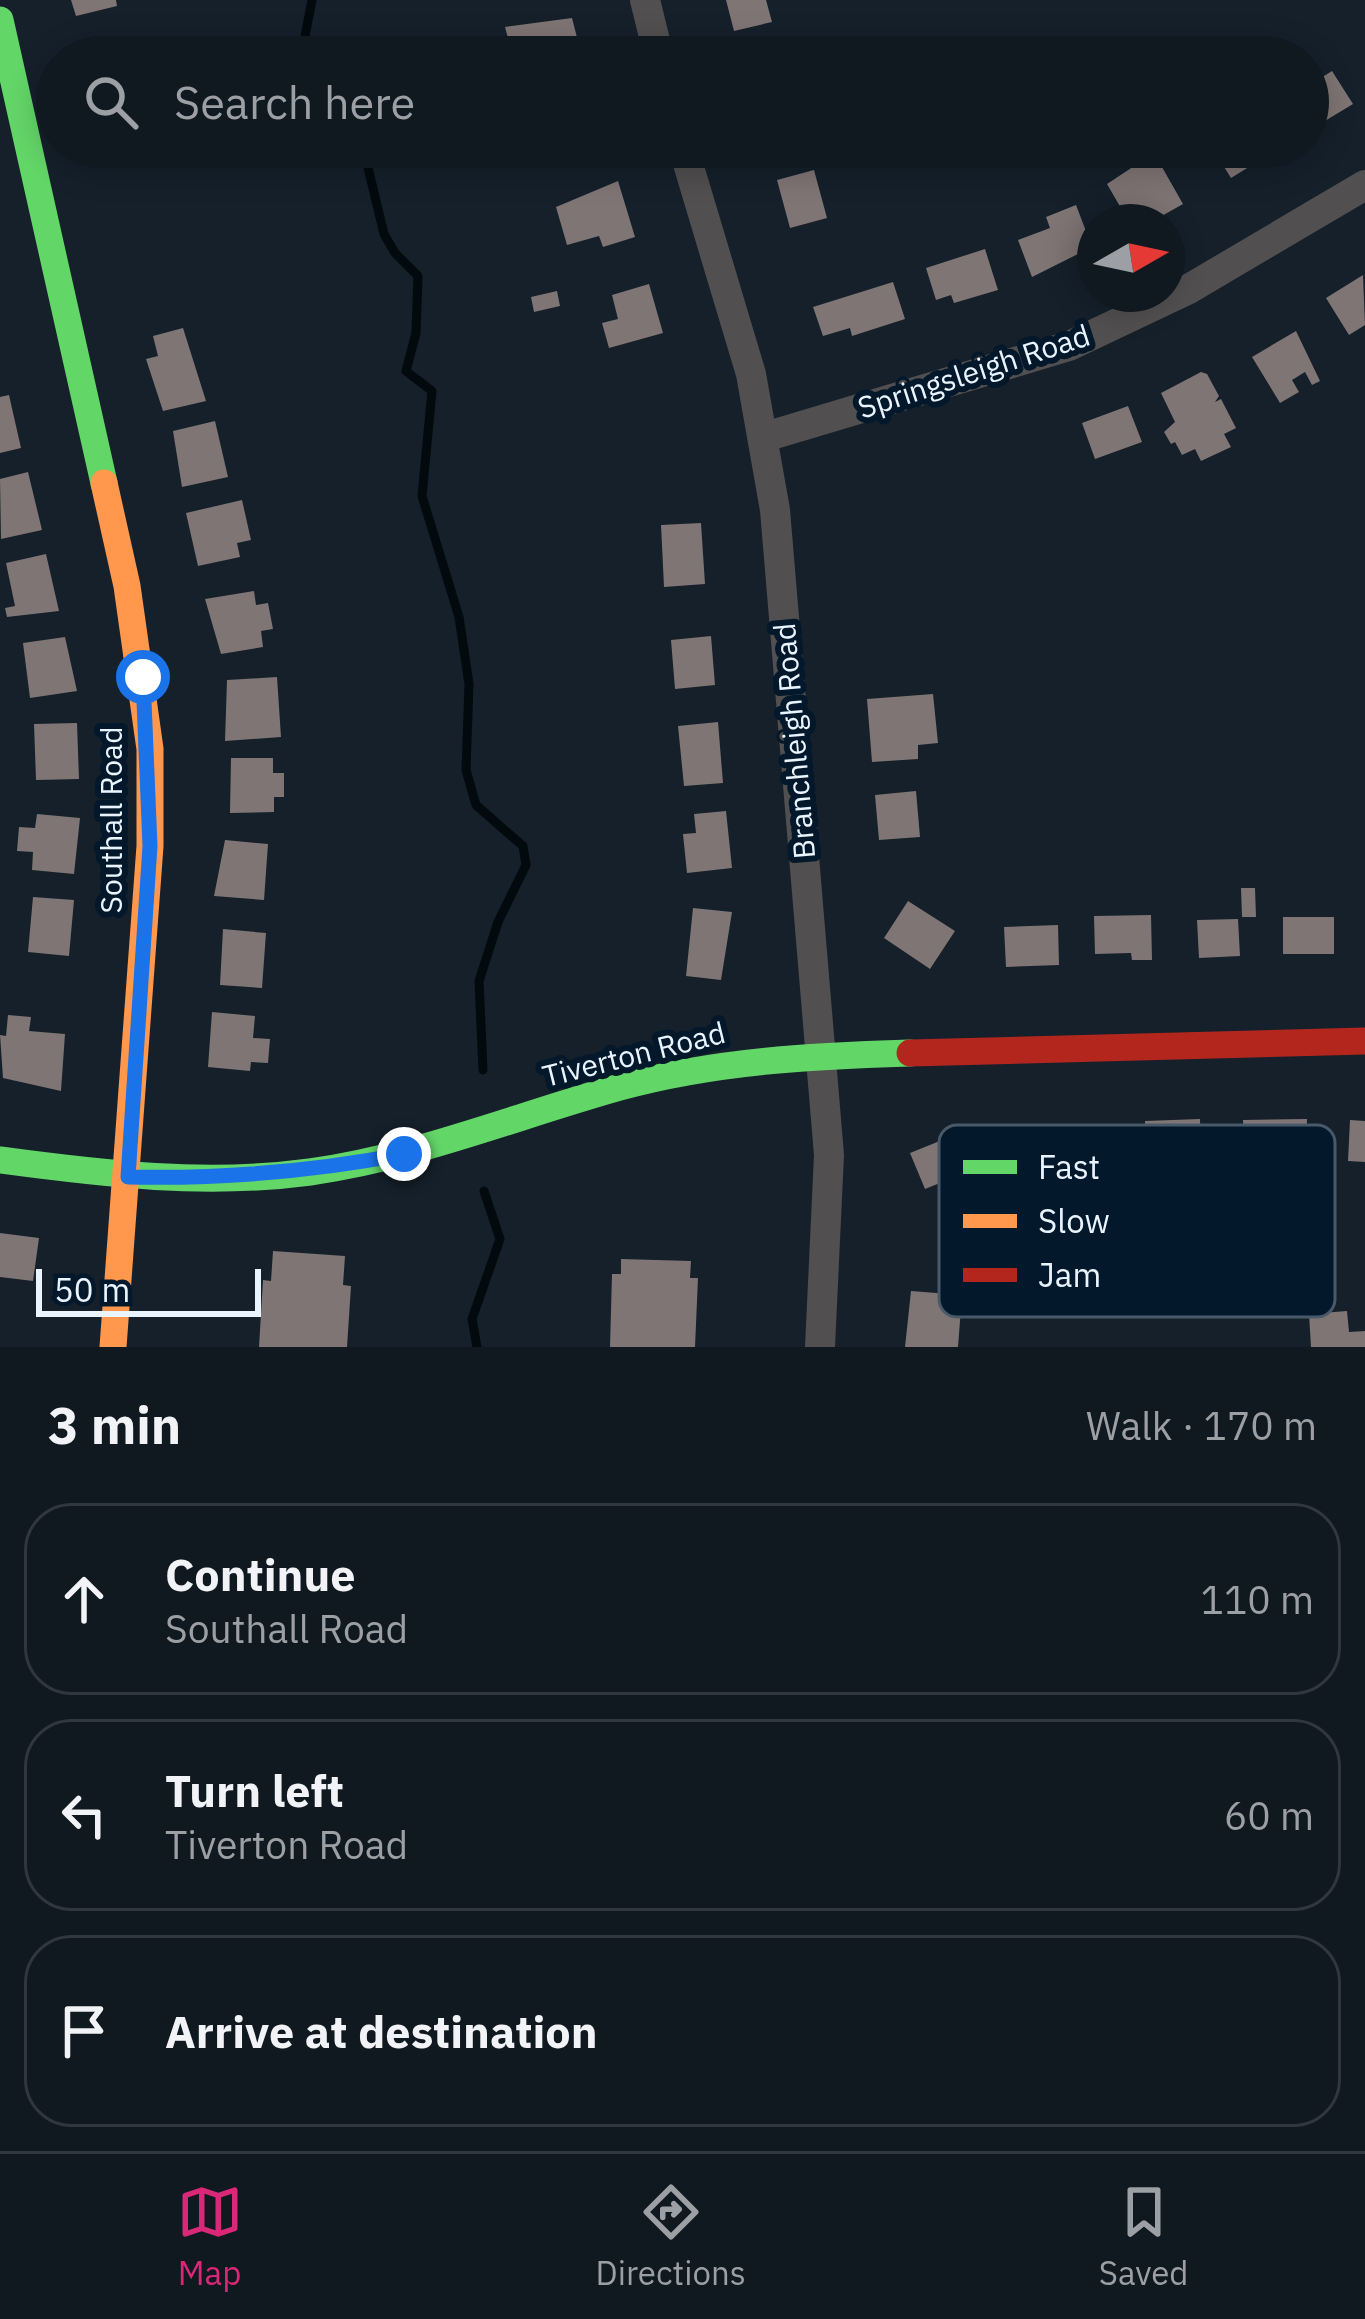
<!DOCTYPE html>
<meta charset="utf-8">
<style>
:root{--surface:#101820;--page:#192129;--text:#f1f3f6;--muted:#9ca0a5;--line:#30373e;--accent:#db2777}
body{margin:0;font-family:"IBM Plex Sans",sans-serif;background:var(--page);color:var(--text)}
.compass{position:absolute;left:1077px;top:204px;width:108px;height:108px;border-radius:50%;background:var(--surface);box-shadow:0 6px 30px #0003;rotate:81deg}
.scale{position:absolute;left:36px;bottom:30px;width:225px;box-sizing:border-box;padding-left:12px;border:6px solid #eaf4ff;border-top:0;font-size:33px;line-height:42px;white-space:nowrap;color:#eaf4ff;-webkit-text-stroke:9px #03182a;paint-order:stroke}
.stop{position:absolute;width:36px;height:36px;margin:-27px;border:9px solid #1a73e8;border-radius:50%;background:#fff}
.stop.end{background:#1a73e8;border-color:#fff;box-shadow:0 3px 12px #0008}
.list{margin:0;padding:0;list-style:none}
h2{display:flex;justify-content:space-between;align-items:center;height:156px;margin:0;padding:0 48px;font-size:51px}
h2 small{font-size:39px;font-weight:400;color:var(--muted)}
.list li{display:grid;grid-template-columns:78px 1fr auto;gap:36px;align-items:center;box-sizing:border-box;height:192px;margin:0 24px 24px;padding:0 24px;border:3px solid var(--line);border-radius:48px}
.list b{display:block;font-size:45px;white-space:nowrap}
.list p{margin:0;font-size:39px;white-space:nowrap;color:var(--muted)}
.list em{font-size:39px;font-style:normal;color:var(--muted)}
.icon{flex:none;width:66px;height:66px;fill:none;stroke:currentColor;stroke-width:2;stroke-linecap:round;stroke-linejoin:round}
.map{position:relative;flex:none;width:1365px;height:1347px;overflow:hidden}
.search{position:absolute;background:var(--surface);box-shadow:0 6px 30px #0003;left:36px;right:36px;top:36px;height:132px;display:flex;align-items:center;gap:30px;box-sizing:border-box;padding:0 42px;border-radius:66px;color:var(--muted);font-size:45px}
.sheet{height:804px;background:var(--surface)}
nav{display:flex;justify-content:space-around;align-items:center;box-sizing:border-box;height:168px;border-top:3px solid var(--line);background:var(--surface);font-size:33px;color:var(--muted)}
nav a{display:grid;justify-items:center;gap:6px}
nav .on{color:var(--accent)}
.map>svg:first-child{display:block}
</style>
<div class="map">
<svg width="1365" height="1347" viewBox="0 0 1365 1347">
<rect width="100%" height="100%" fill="#15202b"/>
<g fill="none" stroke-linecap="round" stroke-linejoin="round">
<path stroke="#030a0d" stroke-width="9" d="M301,57L312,0
M363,147L384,234L395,253L418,276L416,333L406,371L432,391L422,496L459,617L469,684L466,770L476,805L523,846L526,865L498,922L479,981L483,1070
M477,1347L472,1319L500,1239L484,1191"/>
</g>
<path fill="#7f7574" d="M71,0H116L117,6L76,16Z
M726,0H766L772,22L734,31Z
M572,18L582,57H513L505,27Z
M1332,71L1353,104L1310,130L1308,86Z
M1198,147H1265L1270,154L1231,178L1214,151L1203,155Z
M1154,153L1183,204L1151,222H1129L1107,184Z
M814,170L827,218L790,228L777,180Z
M618,181L635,237L603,247L599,236L567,245L556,207Z
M1076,205L1092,247L1032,277L1018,240L1050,228L1046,217Z
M985,249L998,290L954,303L951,295L936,300L926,268Z
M1363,275L1365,325L1349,335L1326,298Z
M893,282L905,319L852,336L850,328L823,336L813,307Z
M649,284L663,333L609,348L602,323L618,319L612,295Z
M557,291L560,306L534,312L531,297Z
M183,328L206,401L163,411L146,359L158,356L153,336Z
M1296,331L1320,381L1312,385L1305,372L1292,380L1299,392L1280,403L1252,357Z
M1201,372L1207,374L1219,396L1215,402L1221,399L1236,428L1224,434L1231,447L1201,461L1195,449L1182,455L1175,442L1171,444L1164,432L1175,422L1161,393Z
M9,395L21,448L0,453V397Z
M1128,406L1142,442L1095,459L1082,423Z
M215,421L228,477L182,487L173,431Z
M28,472L42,530L1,539L0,479Z
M242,500L251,540L237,543L240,557L198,566L186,513Z
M701,523L705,584L664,587L661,525Z
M46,554L59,611L7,617L5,608L15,606L6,563Z
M254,591L256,605L268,603L273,629L261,631L263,647L221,654L205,599Z
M711,636L715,685L675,689L671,640Z
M65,637L77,691L30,698L23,643Z
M277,677L281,737L225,741L227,680Z
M933,694L938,743L918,745V759L872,762L867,699Z
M718,722L723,783L684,786L678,726Z
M77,723L79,779L36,780L34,724Z
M231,758H273V773H284V797H274V812L230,813Z
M916,791L920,837L879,840L875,795Z
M726,811L732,868L687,873L683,834L696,833L694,814Z
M37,814L80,818L74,874L32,870L33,852L17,851L19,827L35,828Z
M225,840L268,844L264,900L214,896Z
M1241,888H1255L1256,917H1242Z
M33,897L74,900L69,956L28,952Z
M908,901L955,931L930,969L884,938Z
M693,908L732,912L721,980L686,976Z
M1151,915L1152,960H1132L1131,953L1095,954L1094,916Z
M1283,917H1334V954H1283Z
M1238,919L1240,956L1199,958L1197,920Z
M1058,925L1059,965L1006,967L1004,927Z
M223,929L266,933L262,988L220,985Z
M212,1012L255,1016L253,1038L270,1039L268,1063L251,1062L250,1071L208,1067Z
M8,1015L31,1017L29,1031L65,1034L61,1091L3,1078L0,1035L6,1036Z
M1200,1119L1201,1162L1146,1164L1145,1121Z
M1307,1119L1306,1173L1245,1175L1243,1120Z
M1350,1120L1365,1121V1162L1348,1161Z
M1090,1124L1091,1159L1071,1160L1072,1175L1032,1177L1029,1126Z
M972,1128L987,1164L925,1189L910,1153Z
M0,1233L39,1238L33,1281L0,1277Z
M273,1251L345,1256L343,1285L351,1286L347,1347H259L263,1280L271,1281Z
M621,1259L691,1261L690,1278H698L695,1347H610L612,1274H621Z
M911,1291L962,1295L958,1347H905Z
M1347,1311L1349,1332L1365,1331V1347H1311L1309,1314Z"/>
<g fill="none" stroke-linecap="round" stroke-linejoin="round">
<path stroke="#514f4f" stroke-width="30" d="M645,0L659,57
M683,147L751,374L775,510L829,1155L820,1347
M765,437L1069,346L1187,290L1365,185"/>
<path stroke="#63d668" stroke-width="27" d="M0,20L104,483
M0,1160C104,1174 206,1186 310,1172C417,1157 516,1116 620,1087C715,1061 812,1056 910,1053"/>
<path stroke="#ff974d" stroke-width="27" d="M104,483L127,586L150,749V846L113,1347"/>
<path stroke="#b3261e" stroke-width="27" d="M910,1053L1365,1041"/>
</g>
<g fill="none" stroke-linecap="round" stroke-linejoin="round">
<path stroke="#1a73e8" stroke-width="15" d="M143,677L150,846L128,1177C223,1179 311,1172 404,1154"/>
</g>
<g text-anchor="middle" stroke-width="12" stroke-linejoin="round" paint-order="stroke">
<g font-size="30" fill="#eaf4ff" stroke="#03182a">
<text transform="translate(974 372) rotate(-18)" y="10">Springsleigh Road</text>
<text transform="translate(795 741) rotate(-95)" y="10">Branchleigh Road</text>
<text transform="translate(112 820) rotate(-90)" y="10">Southall Road</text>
<text transform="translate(634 1055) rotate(-14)" y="10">Tiverton Road</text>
</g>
</g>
<rect x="939" y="1125" width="396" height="192" rx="18" fill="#03182a" stroke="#485a6a" stroke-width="3"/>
<rect x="963" y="1160" width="54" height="14" fill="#63d668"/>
<rect x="963" y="1214" width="54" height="14" fill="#ff974d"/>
<rect x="963" y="1268" width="54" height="14" fill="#b3261e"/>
<g font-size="33" fill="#eaf4ff">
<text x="1038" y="1179">Fast</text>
<text x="1038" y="1233">Slow</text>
<text x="1038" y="1287">Jam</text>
</g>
</svg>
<svg class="compass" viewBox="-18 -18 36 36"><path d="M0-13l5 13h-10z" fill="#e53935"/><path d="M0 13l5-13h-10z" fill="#9ca0a5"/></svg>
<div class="scale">50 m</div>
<div class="stop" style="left:143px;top:677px"></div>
<div class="stop end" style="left:404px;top:1154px"></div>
<div class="search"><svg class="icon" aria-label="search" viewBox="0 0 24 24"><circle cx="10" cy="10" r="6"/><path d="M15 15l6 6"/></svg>Search here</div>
</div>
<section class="sheet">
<h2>3 min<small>Walk · 170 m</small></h2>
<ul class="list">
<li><svg class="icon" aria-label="ahead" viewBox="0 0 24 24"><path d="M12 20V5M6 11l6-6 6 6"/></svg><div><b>Continue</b><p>Southall Road</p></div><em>110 m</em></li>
<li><svg class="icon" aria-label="left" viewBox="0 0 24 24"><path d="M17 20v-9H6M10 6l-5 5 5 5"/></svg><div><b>Turn left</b><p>Tiverton Road</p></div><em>60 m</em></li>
<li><svg class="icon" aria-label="arrive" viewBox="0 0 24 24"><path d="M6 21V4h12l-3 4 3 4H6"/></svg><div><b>Arrive at destination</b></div></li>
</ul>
</section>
<nav>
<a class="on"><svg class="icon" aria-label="map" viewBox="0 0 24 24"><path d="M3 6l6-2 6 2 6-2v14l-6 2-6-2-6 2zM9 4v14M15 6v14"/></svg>Map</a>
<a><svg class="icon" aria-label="directions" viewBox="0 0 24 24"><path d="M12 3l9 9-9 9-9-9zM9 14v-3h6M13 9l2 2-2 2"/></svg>Directions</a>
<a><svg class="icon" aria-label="saved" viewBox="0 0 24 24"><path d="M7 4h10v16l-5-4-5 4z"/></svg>Saved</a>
</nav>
